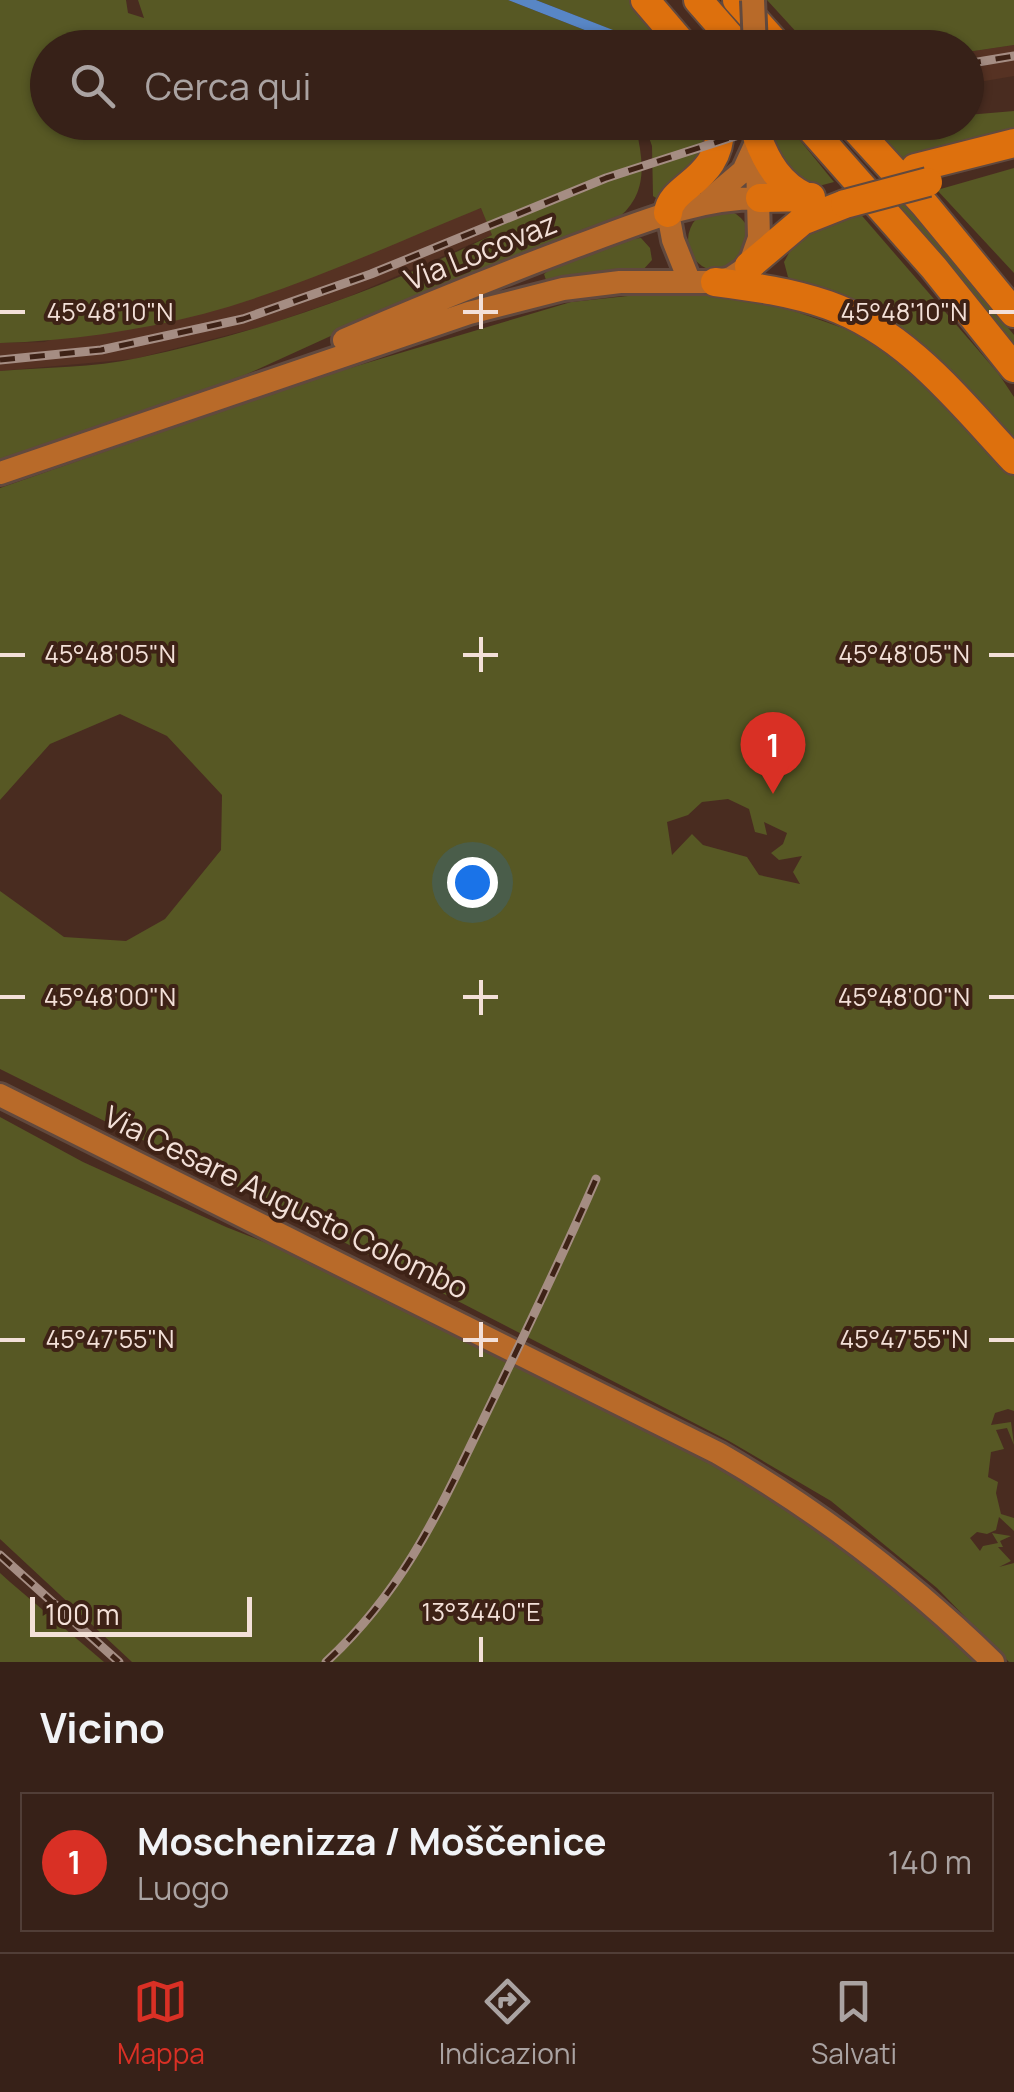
<!DOCTYPE html>
<html lang="it">
<meta charset="utf-8">
<style>
:root{--surface:#372118;--page:#3e2921;--text:#f1f3f6;--muted:#aaa3a2;--line:#513e37;--accent:#d93025}
body{margin:0;font-family:Manrope,sans-serif;background:var(--page);color:var(--text)}
.scale{position:absolute;left:30px;bottom:25px;width:222px;box-sizing:border-box;padding-left:10px;border:5px solid #f3e0d8;border-top:0;font-size:28px;line-height:35px;white-space:nowrap;color:#f3e0d8;-webkit-text-stroke:8px #3e2216;paint-order:stroke}
.you{position:absolute;left:472px;top:882px;width:35px;height:35px;margin:-25px;border:8px solid #fff;border-radius:50%;background:#1a73e8;box-shadow:0 0 0 15px #1a73e833}
.badge{display:grid;place-items:center;width:65px;height:65px;border-radius:50%;background:var(--accent);color:#fff;font-size:32px;font-weight:700}
.pin{position:absolute;translate:-50% -82px;filter:drop-shadow(0 2px 5px #0008)}
.pin::after{content:'';position:absolute;top:52px;width:35px;height:30px;background:inherit;clip-path:polygon(0 0,100% 0,50% 100%)}
.list{margin:0;padding:0;list-style:none}
h2{display:flex;justify-content:space-between;align-items:center;height:130px;margin:0;padding:0 40px;font-size:42px}
h2 small{font-size:32px;font-weight:400;color:var(--muted)}
.list li{display:grid;grid-template-columns:65px 1fr auto;gap:30px;align-items:center;box-sizing:border-box;height:140px;margin:0 20px 20px;padding:0 20px;border:2px solid var(--line);border-radius:0px}
.list b{display:block;font-size:38px;white-space:nowrap}
.list p{margin:0;font-size:32px;white-space:nowrap;color:var(--muted)}
.list em{font-size:32px;font-style:normal;color:var(--muted)}
.icon{flex:none;width:55px;height:55px;fill:none;stroke:currentColor;stroke-width:2;stroke-linecap:round;stroke-linejoin:round}
.map{position:relative;flex:none;width:1014px;height:1662px;overflow:hidden}
.search{position:absolute;background:var(--surface);box-shadow:0 2px 8px #0004;left:30px;right:30px;top:30px;height:110px;display:flex;align-items:center;gap:25px;box-sizing:border-box;padding:0 35px;border-radius:55px;color:var(--muted);font-size:38px}
.sheet{height:290px;background:var(--surface)}
nav{display:flex;justify-content:space-around;align-items:center;box-sizing:border-box;height:140px;border-top:2px solid var(--line);background:var(--surface);font-size:28px;color:var(--muted)}
nav a{display:grid;justify-items:center;gap:5px}
nav .on{color:var(--accent)}
.map>svg:first-child{display:block}
</style>
<div class="map">
<svg width="1014" height="1662" viewBox="0 0 1014 1662">
<rect width="100%" height="100%" fill="#492c20"/>
<path fill="#563223" d="M1014,45V76L967,84V52Z
M482,208L492,235L348,297L264,326L134,359L0,371V343L44,342Z"/>
<path fill="#575824" fill-rule="evenodd" d="M0,0H126L128,13L144,18L138,0H508L628,47L48,48V122L711,123C714,154 683,187 656,198L653,196L652,146L645,126L636,128C644,164 648,195 616,220L357,324L223,385L0,465V371C45,367 93,368 138,358C259,333 380,290 492,235L481,208C390,245 299,288 203,314C137,331 68,341 0,343Z
M536,0H635L678,47H648V44Z
M767,0H1014V45L967,52L966,48L810,47Z
M1014,111V135L907,161L863,123L966,122L967,115Z
M766,123H786L834,182L811,188L768,150Z
M1014,168V273L937,190Z
M902,198L1014,335V354L889,202Z
M688 240a31 31 0 1 1 62 0a31 31 0 1 1-62 0Z
M857,210L998,373L1014,397V441L788,277L784,262L801,231Z
M641,238L650,248L652,260L642,271L551,283L546,280L544,274L552,268L629,239Z
M675,291L777,305L866,336L943,396L1014,472V1411L1008,1409L995,1413L991,1425L1011,1422L1014,1445L1007,1428L996,1430L1004,1449L991,1452L988,1477L998,1482L996,1493L1001,1514L1014,1518V1531L999,1517L996,1530L987,1534L977,1532L970,1538L980,1551L983,1546L998,1543L992,1533L1011,1536L1000,1541L1003,1547H998L1011,1561L999,1567L1014,1563V1662H1009L937,1588L831,1501L729,1441L235,1186L0,1069V891L64,937L126,941L165,919L221,850L222,795L167,736L120,714L50,744L0,800V488L313,379L571,302ZM728,799L749,809L755,832L767,835L764,822L787,833L783,844L771,853L779,860L802,856L793,872L800,884L759,875L747,857L703,845L692,834L672,855L667,822L688,815L702,802Z
M0,1117L83,1162L226,1227L302,1257L687,1448L781,1500L876,1571L979,1662H132L0,1539Z
M0,1573L10,1582L104,1662H0Z"/>
<path fill="#5886c5" d="M508,0H536L649,44L648,47H628Z"/>
<g fill="none" stroke-linecap="round" stroke-linejoin="round">
<g stroke="#61493e" stroke-width="28">
<path id="primary" d="M710,199L743,171L755,145
M668,213L673,240L689,280
M344,340C420,307 497,276 574,247C635,225 694,198 760,198
M0,473L469,313L563,289L620,282H715L731,278L749,266L759,238L756,122
M0,1095L718,1453C819,1511 910,1581 993,1662"/>
</g>
<g stroke="#61493e" stroke-width="32">
<path id="motorway" d="M645,0L686,48
M698,0L740,48
M737,0L780,48
M805,122L934,268L1014,368
M849,122L925,205L1014,313
M757,136C767,163 780,185 806,197
M915,168L1014,143
M760,198L811,197
M668,213C671,183 723,182 720,122
M749,266L802,221L845,204
M715,282C754,287 791,292 828,305C907,333 959,401 1014,460"/>
</g>
<use href="#primary" stroke="#b86a29" stroke-width="22"/>
<use href="#motorway" stroke="#dd700d" stroke-width="28"/>
<g stroke="#a58d83" stroke-width="9">
<path id="rail" d="M966,64L1014,56
M0,360L101,350L243,319L371,274L606,178L779,122
M0,1555L119,1662
M326,1662C405,1589 440,1509 486,1414C524,1336 561,1259 596,1179"/>
</g>
<use href="#rail" stroke="#3e2216" stroke-width="5" stroke-dasharray="15" stroke-linecap="butt"/>
<g stroke="#61493e" stroke-width="28" stroke-linecap="butt">
<path id="primary-bridge" d="M753,0L755,48"/>
</g>
<g stroke="#61493e" stroke-width="32" stroke-linecap="butt">
<path id="motorway-bridge" d="M845,204L928,182"/>
</g>
<use href="#primary-bridge" stroke="#b86a29" stroke-width="22"/>
<use href="#motorway-bridge" stroke="#dd700d" stroke-width="28"/>
</g>
<path fill="none" stroke="#f3e0d8" stroke-width="4" d="M481,294V329M0,312H25M463,312H498M989,312H1014M481,637V672M0,655H25M463,655H498M989,655H1014M481,980V1015M0,997H25M463,997H498M989,997H1014M481,1322V1357M0,1340H25M463,1340H498M989,1340H1014M481,1637V1662"/>
<g text-anchor="middle" stroke-width="8" stroke-linejoin="round" paint-order="stroke">
<g font-size="30" fill="#f3e0d8" stroke="#3e2216">
<text transform="translate(481 252) rotate(-22)" y="10">Via Locovaz</text>
<text transform="translate(286 1203) rotate(26)" y="10">Via Cesare Augusto Colombo</text>
</g>
</g>
<g font-size="25" text-anchor="middle" fill="#f3e0d8" stroke="#3e2216" stroke-width="8" stroke-linejoin="round" paint-order="stroke">
<text x="110" y="321">45°48'10"N</text>
<text x="904" y="321">45°48'10"N</text>
<text x="110" y="663">45°48'05"N</text>
<text x="904" y="663">45°48'05"N</text>
<text x="110" y="1006">45°48'00"N</text>
<text x="904" y="1006">45°48'00"N</text>
<text x="110" y="1348">45°47'55"N</text>
<text x="904" y="1348">45°47'55"N</text>
<text x="481" y="1621">13°34'40"E</text>
</g>
</svg>
<div class="scale">100 m</div>
<div class="you"></div>
<div class="pin badge" style="left:773px;top:794px">1</div>
<div class="search"><svg class="icon" aria-label="search" viewBox="0 0 24 24"><circle cx="10" cy="10" r="6"/><path d="M15 15l6 6"/></svg>Cerca qui</div>
</div>
<section class="sheet">
<h2>Vicino<small></small></h2>
<ul class="list">
<li><span class="badge">1</span><div><b>Moschenizza / Moščenice</b><p>Luogo</p></div><em>140 m</em></li>
</ul>
</section>
<nav>
<a class="on"><svg class="icon" aria-label="map" viewBox="0 0 24 24"><path d="M3 6l6-2 6 2 6-2v14l-6 2-6-2-6 2zM9 4v14M15 6v14"/></svg>Mappa</a>
<a><svg class="icon" aria-label="directions" viewBox="0 0 24 24"><path d="M12 3l9 9-9 9-9-9zM9 14v-3h6M13 9l2 2-2 2"/></svg>Indicazioni</a>
<a><svg class="icon" aria-label="saved" viewBox="0 0 24 24"><path d="M7 4h10v16l-5-4-5 4z"/></svg>Salvati</a>
</nav>
